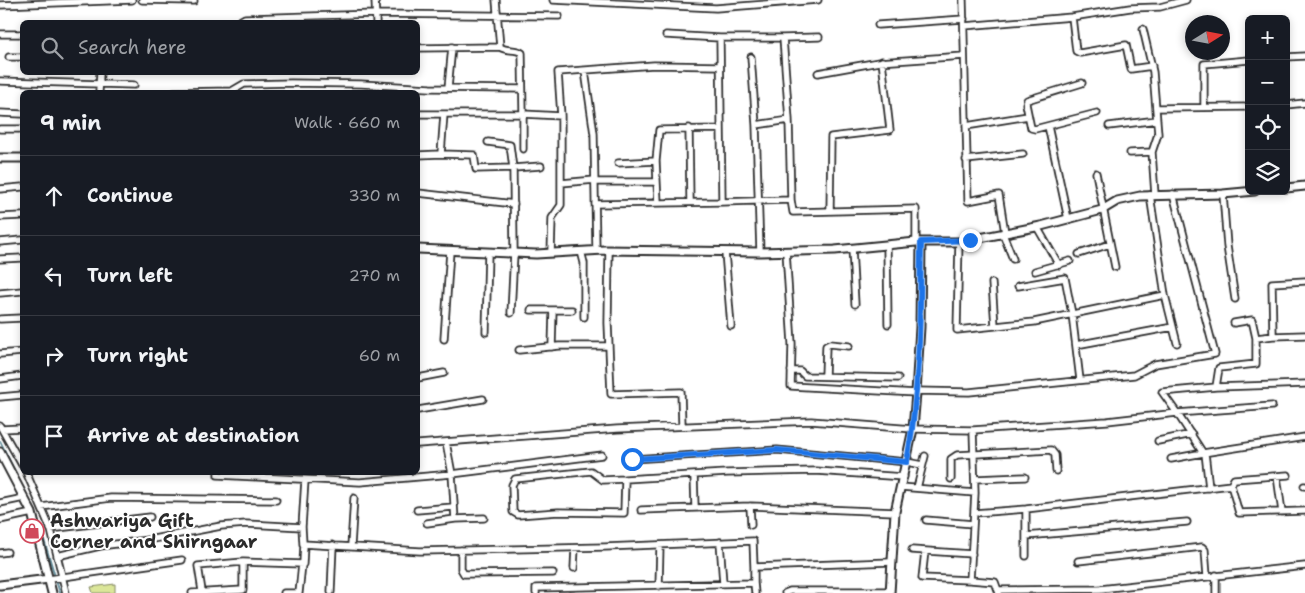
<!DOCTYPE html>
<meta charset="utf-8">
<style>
:root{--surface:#171b24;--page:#20242c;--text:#f1f3f6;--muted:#9ea1a6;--line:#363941}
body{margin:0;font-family:"Shantell Sans",sans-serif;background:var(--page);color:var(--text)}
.controls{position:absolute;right:15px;top:15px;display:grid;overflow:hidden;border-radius:8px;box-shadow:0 2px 8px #0003}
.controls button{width:45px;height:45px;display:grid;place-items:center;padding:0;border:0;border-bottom:1px solid var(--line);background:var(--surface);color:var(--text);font:25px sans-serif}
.compass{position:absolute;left:1185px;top:15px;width:45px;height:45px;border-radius:50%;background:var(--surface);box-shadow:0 2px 8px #0003;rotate:79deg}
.stop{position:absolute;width:15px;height:15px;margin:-11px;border:4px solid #1a73e8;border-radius:50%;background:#fff}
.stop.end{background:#1a73e8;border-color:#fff;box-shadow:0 1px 5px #0008}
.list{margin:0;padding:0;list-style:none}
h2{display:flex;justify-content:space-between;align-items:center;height:65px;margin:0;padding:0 20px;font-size:21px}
h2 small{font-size:16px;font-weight:400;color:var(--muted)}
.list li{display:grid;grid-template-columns:32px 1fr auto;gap:15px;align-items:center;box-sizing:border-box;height:80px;padding:0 20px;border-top:1px solid var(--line)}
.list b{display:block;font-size:19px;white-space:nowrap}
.list em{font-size:16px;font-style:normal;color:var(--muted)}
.icon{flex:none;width:28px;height:28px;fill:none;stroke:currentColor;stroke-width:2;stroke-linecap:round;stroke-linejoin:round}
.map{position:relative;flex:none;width:1305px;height:593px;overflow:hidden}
.search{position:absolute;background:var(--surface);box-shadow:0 2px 8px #0003;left:20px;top:20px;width:400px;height:55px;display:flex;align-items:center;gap:12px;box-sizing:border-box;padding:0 18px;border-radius:8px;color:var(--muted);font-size:19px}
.panel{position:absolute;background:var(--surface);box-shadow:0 2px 8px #0003;left:20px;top:90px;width:400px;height:385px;border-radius:8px}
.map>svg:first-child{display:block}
</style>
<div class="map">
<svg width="1305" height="593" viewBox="0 0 1305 593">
<rect width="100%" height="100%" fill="#fff"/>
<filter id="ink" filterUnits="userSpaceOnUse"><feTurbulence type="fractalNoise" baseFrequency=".02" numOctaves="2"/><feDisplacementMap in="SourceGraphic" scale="10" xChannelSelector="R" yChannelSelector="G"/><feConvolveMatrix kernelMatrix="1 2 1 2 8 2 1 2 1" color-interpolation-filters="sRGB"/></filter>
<g filter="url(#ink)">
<path fill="#dbe699" stroke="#838862" d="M115,584V593H93L91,587Z"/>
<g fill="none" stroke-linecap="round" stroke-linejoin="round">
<path stroke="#618d9b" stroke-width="2" d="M0,441L34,511
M37,517L60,593"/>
<g stroke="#2b2b2b" stroke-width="9">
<path id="minor" d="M142,0L194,1
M375,0L376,22
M496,0L500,47C507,52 515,48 522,53L523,114L561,116V205L552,218L551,253
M553,0L716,8L818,0
M963,0L968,201L999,195L1005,233
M0,5L132,0
M1072,17L1076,51L1080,53L1126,45L1131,69L1152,66
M238,22L245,18L375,14L559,16
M878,25L964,19
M964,26L1072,17L1130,8L1160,7L1186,0
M1143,29L1153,72L1158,134L1152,152L1155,195
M0,34H22
M666,35L720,38
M720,38H783L789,120L791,200L722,202Z
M783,38L819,37
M418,48L500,47
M9,57H22
M751,57L756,125L760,252
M1286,57L1305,56
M585,71L594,134L596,250
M818,73L879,62L964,56
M0,81L134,85
M1082,83L1027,100L1026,104L1031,128L1035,129L1097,113
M448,88L452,47
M99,92L100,72
M174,92L232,91L244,84L291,83L361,84L430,88L522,89
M1286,105L1305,103
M1204,107V64L1249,60
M1156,108L1249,107
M0,113L22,114
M418,114H444
M561,116L558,72L654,65L720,66
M756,125L789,120
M966,126L1028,116
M1048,126L1068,219
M1109,126L1157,120
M689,128L690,202
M0,129H22
M488,142L510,145L513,168L541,166
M1130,153L1152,152
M441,154L474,155L476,169L513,168L514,253L511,313
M418,155L441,154L444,114H523V149
M966,160L1023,154
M618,163L656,161
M1096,173L1115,267
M595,182H657
M561,183L595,180
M0,189L22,187
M418,193L514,204
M1223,194L1227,246L1235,299
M1150,195L1165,295L1177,343
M791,200L793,212L916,209V242
M658,203L656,161L659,130L721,129
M595,204L722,202
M830,211L831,137L890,130L882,61
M0,217L22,216
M1037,227L1059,265
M1003,234L1013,259
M0,242L22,240
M959,242L957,330L1034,322L1165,295
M887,245L888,324
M852,248L855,304
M609,250L608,323L611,394L681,392L682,426
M581,251L584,263V317
M786,251L792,344L791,386L916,393
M725,252L731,326
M1079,254L1110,244
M0,259L22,258
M1035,271L1070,261
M992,283L995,326
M1018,286L1065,278L1072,314L1080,380
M0,293L22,291
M531,310H572
M0,319L22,318
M1234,323L1252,320L1256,338
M486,332L488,252
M1273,336L1305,335
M444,339L450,251
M1076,345L1173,327
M552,347L553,310
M519,350L559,346H609
M0,354L22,352
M791,371H800L805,376L898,378
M825,376L826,346L830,344L849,346
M418,378L444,373
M0,379L22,376
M1216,387L1305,384
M916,391L969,392L1134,375L1155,364L1215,354L1173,194
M0,397L22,395
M1272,406L1177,413L1203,453L1305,437
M418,410L483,399
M0,426L22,465
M2,429L22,428
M1158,441L1192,434
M418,444L617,429L811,421L913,429L973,430L1107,421L1177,413L1162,392L1216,387L1219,368L1256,364V338L1273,336L1272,283L1305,281
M1205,453L1209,488
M632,459L777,450L907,462L922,465
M1171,459L1203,453
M26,472L51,530L66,593
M218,472V475L360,482L452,474L602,455
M694,475L695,507
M1277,476L1282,512
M625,479L603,480L591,471L515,479L512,485L513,512L518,515L558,512L624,513L625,479L727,473L816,471L904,477
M951,479V459L957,455L1051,450L1055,455L1056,471
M975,479L1025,477
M1231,485L1234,479L1288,475
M1304,486H1305
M901,487L975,493L973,430
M917,488L925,456
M975,493L970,580L995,582L999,593
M0,503L24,498
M750,506L751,525
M41,507L111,498L276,500
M417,510L453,507
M641,510L750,506L895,512
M974,513L1026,509L1231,485L1239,513L1305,511
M455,519L484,518
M0,520L32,513
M926,520L973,524
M427,523L455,519L452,474L446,442
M302,527L305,480
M50,529L150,517
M1026,536L1187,522
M720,542L723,583
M351,546L354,498
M461,550V569L464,574L553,573
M912,550L972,554
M925,551L922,578L970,580
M0,553L7,552
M57,556L100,546L148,540L221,526L246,524L302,527L303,544L420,551L605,547L753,541L754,567
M1026,556V509
M1078,561L1202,547L1205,550L1207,576
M574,568L575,548
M49,579L182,560
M754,583L755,593
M659,586L660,545
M999,590L1100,589L1305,566
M202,591L198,566L243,562L303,564L304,544
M331,592L333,545
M192,593L243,590V562
M284,593H299L302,564
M536,593V588L754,583V567L891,562
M785,593L790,591H890
M1216,593V575"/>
</g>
<g stroke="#2b2b2b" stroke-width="11">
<path id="tertiary" d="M0,158H22
M1286,188L1305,186
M418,249L536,254L604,250L760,252L835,250L916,242H959L1041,226L1102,210L1117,201L1140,196L1223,194L1255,191
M0,452L32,513L52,593
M0,585L49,579
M890,593L895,512L913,429L916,393L920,327L921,242"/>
</g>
<use href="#minor" stroke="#fff" stroke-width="5.5"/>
<use href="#tertiary" stroke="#fff" stroke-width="7"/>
</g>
</g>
<g fill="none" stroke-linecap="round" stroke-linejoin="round" filter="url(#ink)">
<path stroke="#1a73e8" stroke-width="6" d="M632,459L777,450L907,462C920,389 920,316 921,242L970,240"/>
</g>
<defs>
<g id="shop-ring" transform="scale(1.25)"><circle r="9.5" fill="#fff" stroke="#d1495b" stroke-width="1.5"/><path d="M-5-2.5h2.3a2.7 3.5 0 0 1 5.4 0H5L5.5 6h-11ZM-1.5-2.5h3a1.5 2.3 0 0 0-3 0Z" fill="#d1495b"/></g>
</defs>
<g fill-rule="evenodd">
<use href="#shop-ring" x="32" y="531"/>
</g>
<g text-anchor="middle" stroke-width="4" stroke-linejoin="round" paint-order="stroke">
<g font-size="18" font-weight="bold" fill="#2b2b2b" stroke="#fff" text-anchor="start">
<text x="50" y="527">Ashwariya Gift<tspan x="50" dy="21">Corner and Shirngaar</tspan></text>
</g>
</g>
</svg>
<div class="controls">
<button>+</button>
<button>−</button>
<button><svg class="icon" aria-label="locate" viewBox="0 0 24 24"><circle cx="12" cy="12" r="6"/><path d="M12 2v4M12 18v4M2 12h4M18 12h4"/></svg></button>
<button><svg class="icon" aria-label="layers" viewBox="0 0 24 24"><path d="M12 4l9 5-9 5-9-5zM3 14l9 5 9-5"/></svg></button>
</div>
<svg class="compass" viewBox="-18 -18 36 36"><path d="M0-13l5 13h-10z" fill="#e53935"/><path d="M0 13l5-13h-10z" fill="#9ea1a6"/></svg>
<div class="stop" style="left:632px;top:459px"></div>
<div class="stop end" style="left:970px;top:240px"></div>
<div class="search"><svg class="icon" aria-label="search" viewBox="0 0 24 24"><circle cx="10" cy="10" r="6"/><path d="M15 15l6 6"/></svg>Search here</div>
<section class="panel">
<h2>9 min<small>Walk · 660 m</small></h2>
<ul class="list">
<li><svg class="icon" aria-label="ahead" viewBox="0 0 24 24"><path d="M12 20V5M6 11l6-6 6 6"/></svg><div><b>Continue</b></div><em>330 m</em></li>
<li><svg class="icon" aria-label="left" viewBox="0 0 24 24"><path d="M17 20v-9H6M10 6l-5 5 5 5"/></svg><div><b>Turn left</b></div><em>270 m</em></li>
<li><svg class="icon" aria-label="right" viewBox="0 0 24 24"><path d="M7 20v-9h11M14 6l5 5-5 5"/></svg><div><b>Turn right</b></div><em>60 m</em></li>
<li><svg class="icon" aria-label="arrive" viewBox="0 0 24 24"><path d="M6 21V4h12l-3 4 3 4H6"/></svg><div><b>Arrive at destination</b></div></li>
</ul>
</section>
</div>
